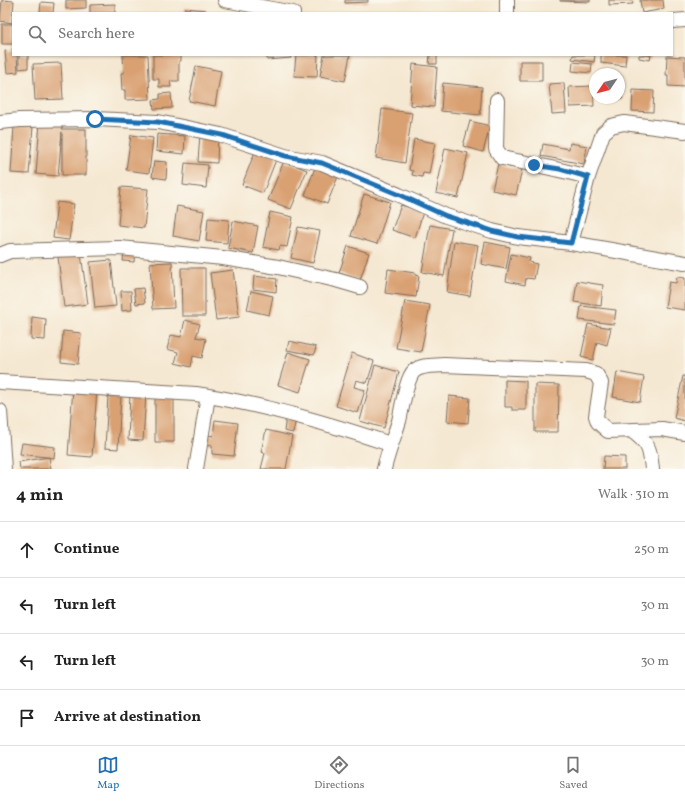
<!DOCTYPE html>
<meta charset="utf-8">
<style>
:root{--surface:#fff;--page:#f6f6f6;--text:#222;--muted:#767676;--line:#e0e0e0;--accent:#1f6fb2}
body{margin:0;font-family:Vollkorn,serif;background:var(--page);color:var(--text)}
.compass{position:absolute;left:589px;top:68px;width:36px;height:36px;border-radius:50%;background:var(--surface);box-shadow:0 1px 3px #0004;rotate:235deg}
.stop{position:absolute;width:12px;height:12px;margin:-9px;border:3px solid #1f6fb2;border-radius:50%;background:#fff}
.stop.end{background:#1f6fb2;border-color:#fff;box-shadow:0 1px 4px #0008}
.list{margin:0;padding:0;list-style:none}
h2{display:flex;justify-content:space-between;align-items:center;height:52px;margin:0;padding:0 16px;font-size:17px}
h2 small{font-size:13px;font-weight:400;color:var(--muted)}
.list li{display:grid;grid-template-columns:26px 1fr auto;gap:12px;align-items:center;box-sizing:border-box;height:56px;padding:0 16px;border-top:1px solid var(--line)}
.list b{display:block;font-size:15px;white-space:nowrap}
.list em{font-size:13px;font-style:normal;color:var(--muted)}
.icon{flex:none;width:22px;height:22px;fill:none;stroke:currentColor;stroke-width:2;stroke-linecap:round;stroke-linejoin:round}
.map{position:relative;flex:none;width:685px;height:469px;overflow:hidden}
.search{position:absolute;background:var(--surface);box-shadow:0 1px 3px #0004;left:12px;right:12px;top:12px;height:44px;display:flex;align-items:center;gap:10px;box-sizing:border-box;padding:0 14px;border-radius:0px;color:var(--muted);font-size:15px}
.sheet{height:276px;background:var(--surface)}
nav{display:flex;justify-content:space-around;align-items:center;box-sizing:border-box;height:56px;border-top:1px solid var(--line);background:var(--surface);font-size:11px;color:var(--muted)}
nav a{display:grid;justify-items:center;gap:2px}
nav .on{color:var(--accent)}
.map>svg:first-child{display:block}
</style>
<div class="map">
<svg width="685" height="469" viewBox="0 0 685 469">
<rect width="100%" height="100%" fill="#fbf7ec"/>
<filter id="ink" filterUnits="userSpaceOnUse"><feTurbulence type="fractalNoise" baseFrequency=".025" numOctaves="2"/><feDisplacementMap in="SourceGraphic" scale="8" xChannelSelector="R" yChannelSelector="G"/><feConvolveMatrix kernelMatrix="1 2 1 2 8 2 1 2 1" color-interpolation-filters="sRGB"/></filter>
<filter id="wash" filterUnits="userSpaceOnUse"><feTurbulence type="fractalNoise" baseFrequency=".012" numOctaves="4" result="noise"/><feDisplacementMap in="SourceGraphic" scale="16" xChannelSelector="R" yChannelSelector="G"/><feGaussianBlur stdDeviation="0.9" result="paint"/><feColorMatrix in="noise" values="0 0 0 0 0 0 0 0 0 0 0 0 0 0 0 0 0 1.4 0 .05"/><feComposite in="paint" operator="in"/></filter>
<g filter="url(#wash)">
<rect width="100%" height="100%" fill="#f5e8d2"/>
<g id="blocks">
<path fill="#d9a072" d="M2,0L14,1L12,23L0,21Z
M66,0H86V8L66,9Z
M345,0H368V2L345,3Z
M560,0H590V2L560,1Z
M609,0H632L633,4L609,5Z
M640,0H663L664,9L642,13Z
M41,2L54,3L53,13H40Z
M115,4V13H90V5Z
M185,8L206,10L205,13H184Z
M2,24H13V44H2Z
M13,50V55H17L18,72L7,73L5,51Z
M19,55H28V68L19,69Z
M123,55H148L150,99L125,100V90H122L121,73H124Z
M153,55H181V61H179V81H170L171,87H159V79H153Z
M267,55H290L291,58L267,60Z
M296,55H318L317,77L294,76Z
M324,55H350L345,81L320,76Z
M430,55H437V64H429Z
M573,55H595L594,62L572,59Z
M601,55H626L625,66L601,63Z
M639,55H651L650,60L639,58Z
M667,56L685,57V87L668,86V75H666Z
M520,61H542V81H520Z
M573,62L592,64L591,73L572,71Z
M61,63L63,99L35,100L33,64Z
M413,64L437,67L434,107L410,105Z
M196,66L221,71L215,106L189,101Z
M443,83L482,87L480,115L441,111Z
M564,83L566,113L552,114L549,84Z
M593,86L594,106L570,107L569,87Z
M619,88H623L622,99H619Z
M633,90L654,91L653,112L632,111Z
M171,93L172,108L154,109L153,100L160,99V94Z
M382,109L412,113L405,163L376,158Z
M470,121L490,126L483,152L463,146Z
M40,122L63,124L62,129H86V175H62V132L58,176L36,174Z
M14,126L33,127L29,174L11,173Z
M157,134L185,136L184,154L156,151Z
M200,134L218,135L217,163L198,162Z
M131,135L153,138L149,173L126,170Z
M414,139L435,143L429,174L423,173L422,177L412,175L413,171L409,170Z
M570,143L587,146L584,164L541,156L543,144L569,149Z
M445,148L468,153L458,198L436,193Z
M256,149L277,157L263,193L242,185Z
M154,161L167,162L166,179L152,177Z
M284,161L307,170L291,209L268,200Z
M185,163L208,165L206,188L183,185Z
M498,164L522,170L516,195L492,190Z
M316,165L339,174L327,204L305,195Z
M121,187L148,189L144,228L118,225Z
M364,194L390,202L377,244L351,236Z
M57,202L74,204L69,240L53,238Z
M401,205L423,212L415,238L392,230Z
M177,206L204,211L199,241L173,236Z
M270,212L293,217L287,247L280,246L279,250L263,247Z
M208,218L229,220L227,243L206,241Z
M233,221L258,226L253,253L228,248Z
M430,225L452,229L444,276L422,272Z
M298,227L320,231L313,263L291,258Z
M454,241L478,245L470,296L447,292Z
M485,242L510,247L506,269L481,264Z
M348,246L369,253L360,280L339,273Z
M124,251L135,252L134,262L123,261Z
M81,254L88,304L64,307L58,257Z
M511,254L530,258L529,262L537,264L534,279L526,278L525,285L506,281Z
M111,260L116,306L95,308L90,262Z
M172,262L174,308L153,309L150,263Z
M181,268H205V316H182Z
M388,269L415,273V275L419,276L416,297L385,293Z
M233,270L239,317L216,320L210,273Z
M254,276L277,279L276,292L253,289Z
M677,277L685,278V310L665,307L669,282L676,283Z
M577,281L603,285L601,306L574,302Z
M143,288L145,303L136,304L134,289Z
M121,291H131L132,310L122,311Z
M251,291L273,296L269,315L247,310Z
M405,301L430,305L421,352L396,348Z
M581,306L616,310L614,324L579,320Z
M32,317L46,319L45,340L31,339Z
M185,320L200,324L196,337L206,339L202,358L193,356L191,367L175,363L178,352L167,349L171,335L181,337Z
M588,324L611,328L607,345L597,342L593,360L581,357Z
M63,331L81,333L78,364L61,362Z
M289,341L316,347L314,355L287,350Z
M288,352L310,359L300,392L278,385Z
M352,353L374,361L367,383L356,380L354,387L365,390L358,413L336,406Z
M375,365L399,372L384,428L360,421Z
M617,372L644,377L640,402L613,397Z
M683,376H685V421L674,418Z
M505,380L526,381V410H512V407H505Z
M535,384L559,385L558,432H535Z
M73,388L97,390L92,457L68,455Z
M130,393L146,394L143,441L128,440Z
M108,396H121L118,449L105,448Z
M449,396L470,398L468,423L447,421Z
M155,397H174V442H155Z
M286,417L296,419L293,433L284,431Z
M215,420L238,423L234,456L212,454V445L207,444L208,435L213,436Z
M266,430L292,436L286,469H261L265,453L261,452Z
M22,443L55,447L54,458L20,454Z
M604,456L625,457V469H603Z
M49,457L51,469H20L19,462Z"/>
</g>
</g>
<g filter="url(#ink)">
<use href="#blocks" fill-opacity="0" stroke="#7c6c5d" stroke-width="1"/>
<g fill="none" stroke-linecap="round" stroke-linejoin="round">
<g stroke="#7c6c5d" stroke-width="16">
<path id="minor" d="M225,0L293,13
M507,13V0
M672,21L685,20
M497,100L496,149L502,158C531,164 559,169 588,177
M0,122L20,120L95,119L158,122L221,135L285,156L322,163L399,195L446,216L492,231L518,237L571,243L685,263
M571,243L588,177L603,133L611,126L624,123L685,131
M0,255L10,251L120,248L223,258L278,267L336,280L360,287
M0,382L196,394C262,404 327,423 390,444
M0,411L4,469
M632,431C649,444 650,448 652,469
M196,469L208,396
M384,469C388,452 394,437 399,421C402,409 406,379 414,371C422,364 435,366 444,365L586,371L596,374L601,383L596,416L598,422L608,431L662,429L685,433"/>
</g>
<use href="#minor" stroke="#fff" stroke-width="14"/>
</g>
</g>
<g fill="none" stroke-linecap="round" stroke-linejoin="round" filter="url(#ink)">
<path stroke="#1f6fb2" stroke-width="5" d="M95,119L158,122L222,135L286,156L322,163L400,195L446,216L492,231L518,237L571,243L588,177L560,169L534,165"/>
</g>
</svg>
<svg class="compass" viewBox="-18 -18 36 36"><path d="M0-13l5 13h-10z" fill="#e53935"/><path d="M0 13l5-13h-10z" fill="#767676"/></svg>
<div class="stop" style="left:95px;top:119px"></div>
<div class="stop end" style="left:534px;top:165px"></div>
<div class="search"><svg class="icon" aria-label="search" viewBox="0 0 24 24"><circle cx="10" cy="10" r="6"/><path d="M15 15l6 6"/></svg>Search here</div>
</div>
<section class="sheet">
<h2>4 min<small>Walk · 310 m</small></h2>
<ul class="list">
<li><svg class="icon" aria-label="ahead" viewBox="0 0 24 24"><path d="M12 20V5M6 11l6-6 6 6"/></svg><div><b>Continue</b></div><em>250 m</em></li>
<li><svg class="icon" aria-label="left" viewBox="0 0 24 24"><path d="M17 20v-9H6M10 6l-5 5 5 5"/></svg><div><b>Turn left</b></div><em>30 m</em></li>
<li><svg class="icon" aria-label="left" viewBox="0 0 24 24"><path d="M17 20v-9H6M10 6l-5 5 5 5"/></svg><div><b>Turn left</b></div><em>30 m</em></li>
<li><svg class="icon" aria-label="arrive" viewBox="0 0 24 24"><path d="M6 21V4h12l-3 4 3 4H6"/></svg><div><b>Arrive at destination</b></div></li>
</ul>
</section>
<nav>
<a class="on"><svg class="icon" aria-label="map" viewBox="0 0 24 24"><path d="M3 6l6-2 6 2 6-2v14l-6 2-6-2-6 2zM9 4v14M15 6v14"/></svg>Map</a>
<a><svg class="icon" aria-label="directions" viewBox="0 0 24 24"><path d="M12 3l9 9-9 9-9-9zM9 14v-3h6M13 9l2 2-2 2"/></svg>Directions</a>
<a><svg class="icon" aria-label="saved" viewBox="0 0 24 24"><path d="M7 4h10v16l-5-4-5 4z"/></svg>Saved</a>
</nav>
